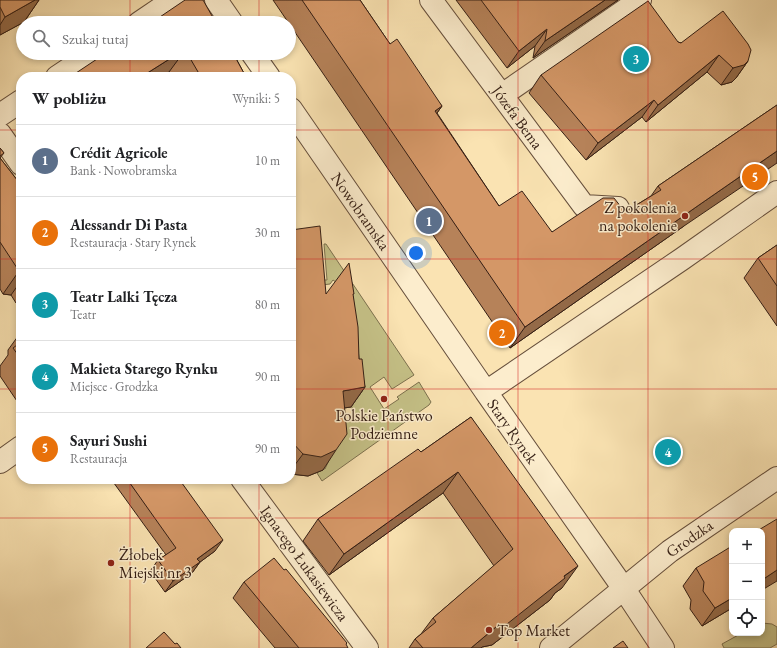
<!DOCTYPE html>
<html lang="pl">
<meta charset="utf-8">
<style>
:root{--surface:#fff;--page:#f6f6f6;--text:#202124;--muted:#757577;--line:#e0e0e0;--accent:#b45309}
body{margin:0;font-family:"EB Garamond",serif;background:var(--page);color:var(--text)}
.controls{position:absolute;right:12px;bottom:12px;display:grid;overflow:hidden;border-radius:8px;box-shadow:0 2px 6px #0003}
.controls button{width:36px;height:36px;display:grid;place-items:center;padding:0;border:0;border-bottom:1px solid var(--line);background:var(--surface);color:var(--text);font:20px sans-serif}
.you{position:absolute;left:416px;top:253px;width:14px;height:14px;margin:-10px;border:3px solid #fff;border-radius:50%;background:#1a73e8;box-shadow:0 0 0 6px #1a73e833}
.badge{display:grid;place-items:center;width:26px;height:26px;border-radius:50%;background:var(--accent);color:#fff;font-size:13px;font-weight:700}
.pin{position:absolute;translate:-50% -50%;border:2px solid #fff;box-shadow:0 1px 4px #0006}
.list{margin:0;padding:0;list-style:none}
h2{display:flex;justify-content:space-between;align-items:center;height:52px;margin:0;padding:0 16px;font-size:17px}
h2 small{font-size:13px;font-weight:400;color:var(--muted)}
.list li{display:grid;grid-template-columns:26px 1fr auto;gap:12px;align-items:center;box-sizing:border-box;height:72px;padding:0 16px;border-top:1px solid var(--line)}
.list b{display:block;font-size:15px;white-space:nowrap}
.list p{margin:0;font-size:13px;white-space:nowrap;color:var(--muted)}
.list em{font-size:13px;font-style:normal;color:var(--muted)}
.icon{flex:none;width:22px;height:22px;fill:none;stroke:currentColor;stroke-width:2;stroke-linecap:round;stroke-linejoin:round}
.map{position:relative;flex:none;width:777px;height:648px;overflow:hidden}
.search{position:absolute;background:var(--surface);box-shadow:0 2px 6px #0003;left:16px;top:16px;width:280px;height:44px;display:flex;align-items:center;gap:10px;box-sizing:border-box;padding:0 14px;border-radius:22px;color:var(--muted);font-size:15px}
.panel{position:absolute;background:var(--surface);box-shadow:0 2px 6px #0003;left:16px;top:72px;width:280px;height:412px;border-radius:16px}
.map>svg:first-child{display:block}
</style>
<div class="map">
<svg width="777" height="648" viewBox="0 0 777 648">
<rect width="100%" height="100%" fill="#fae3b2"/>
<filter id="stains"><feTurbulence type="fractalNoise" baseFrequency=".005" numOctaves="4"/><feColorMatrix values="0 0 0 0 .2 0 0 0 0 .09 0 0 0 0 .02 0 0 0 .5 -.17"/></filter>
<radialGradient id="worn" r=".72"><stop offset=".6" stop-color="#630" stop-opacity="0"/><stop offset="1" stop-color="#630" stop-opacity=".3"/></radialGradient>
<path fill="#c5c187" stroke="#7c704e" d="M324,244H326L414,375L392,389L384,377L370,387L384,409L399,399L397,397L419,382L431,402L429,405L322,481L317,473L322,468L325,469L330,458L333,423L353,420L340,285L333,280L330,284L313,286L321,280H327Z
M762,623L772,624L777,627V644L770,648H724L722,644L742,633H762Z"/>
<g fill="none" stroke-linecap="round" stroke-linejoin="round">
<g stroke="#664f3c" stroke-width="24">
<path id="minor" d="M216,0L232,23
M431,0L584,206L618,208
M139,23L173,0
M252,53L269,77
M57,77L93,53
M502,95L640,0
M291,109L486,392
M0,115L21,101
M0,134L21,164
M0,462L21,447
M242,479L367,648
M551,648L670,551L777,478
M663,648L624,589L486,392L682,259L777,192"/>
</g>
<use href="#minor" stroke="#fcedcd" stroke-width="22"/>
</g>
<path fill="#b68259" stroke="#341e14" d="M0,0H39L24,22L0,35Z
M273,0H360L390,44L442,106L437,113L499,206L552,232L625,212L651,196L658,186L777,105L684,226L510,348Z
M456,0H618L533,58L535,46L507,68Z
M678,42L681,43L748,61L736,78L732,82L721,85L707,72L646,122L642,117L586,160L529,93L541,75Z
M106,53H233L246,77H172L169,72Z
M0,148L4,153L0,158L21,185V303H16L11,295L3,294L0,289Z
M291,230L326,294L353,296L359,359L365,387L351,407L344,408L323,470L308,476L291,474Z
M777,245V326L744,278L758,258Z
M21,332V407L0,376V366L8,355V350Z
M471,417L562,588L555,593L550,600L492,645L482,647L481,648H409L415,639L421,634L433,618L494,566L443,493L329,575L303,541L318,519L421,452Z
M111,479H179L215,551L200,562L192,573L165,592L150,571L158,560L166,555Z
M696,568L732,608L702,626L690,609L691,600L683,586Z
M244,582L348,648H275L233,598Z"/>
<path fill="#946a48" stroke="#341e14" d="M35,0H39L24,22L0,35V25L5,17Z
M605,0H618L533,58L545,41Z
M547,29L535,46L507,68L519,51Z
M179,53H183L169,72L162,77H141Z
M719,55L707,72L646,122L658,105Z
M748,61L736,78L732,82L721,85L733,68Z
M654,100L642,117L586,160L598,143Z
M442,106L427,127L435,111Z
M777,151V163L684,226L510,348L525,327L699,205Z
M19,271H21V281L11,295L3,294Z
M21,295V303H16Z
M365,387L351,407L329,410L343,391Z
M336,450L323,470L308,476L291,474V470L303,454Z
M458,472L443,493L329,575L344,554Z
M223,540L215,551L196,565L200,562L192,573L165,592L173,581L197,559Z
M578,566L562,588L555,593L550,600L492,645L482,647L481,648H471L497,626Z
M777,570V581L762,590V580Z
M732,598V608L702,626L715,608Z"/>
<path fill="#d49767" stroke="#341e14" d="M0,0H35L5,17L0,7Z
M185,0H203L216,23H151Z
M302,0H360L390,44L397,39L442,106L435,111L499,206L522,191L552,232L603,198H614L625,212L661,190L658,186L777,105V151L699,205L525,327Z
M481,0H605L545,41L547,29L519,51Z
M648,1L678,42L681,43L723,11L748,44L751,50L748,61L744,65L733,68L719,55L658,105L654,100L598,143L541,75Z
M106,53H179L141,77H70Z
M187,53H233L246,77H201Z
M0,148L4,153L0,156Z
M0,158L21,185V271H19L0,242Z
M320,226L326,294L349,263L354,294H353L358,327L359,359H362L365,387L343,391L347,434L336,450L321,457L303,454L291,441V230Z
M777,245V286L758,258Z
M21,342V359L13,348Z
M471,417L578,566L564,576L565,578L507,624L497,626L471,648H423L415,639L436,622L433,618L513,549L458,472L344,554L318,519L418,449L421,452Z
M127,479H179L223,540L197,559L200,562L173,581L158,560L176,548Z
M777,519V570L762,580V531H757Z
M732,546V598L715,608L703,591L704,582L696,568Z
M274,558L284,570L286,569L347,643L346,644L348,648H299L244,582Z
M164,632L175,644L177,643L181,648H146Z
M623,641L628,648H613Z"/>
<path fill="none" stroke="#d62828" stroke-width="1" stroke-opacity="0.55" d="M130,0V23M259,0V23M388,0V648M518,0V648M648,0V648M130,53V77M259,53V77M0,130H21M291,130H777M0,259H21M291,259H777M0,389H21M291,389H777M130,479V648M259,479V648M0,518H777"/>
<g fill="#8f2418" stroke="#fcedcd" stroke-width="1.5">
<circle cx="685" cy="216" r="4"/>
<circle cx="384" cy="399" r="4"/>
<circle cx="111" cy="563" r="4"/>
<circle cx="489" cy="630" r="4"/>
</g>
<g text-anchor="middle" stroke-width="3" stroke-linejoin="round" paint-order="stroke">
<g font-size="16" fill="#341e14" stroke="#fcedcd">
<text transform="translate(518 117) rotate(54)" y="6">Józefa Bema</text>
<text transform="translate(361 211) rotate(55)" y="6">Nowobramska</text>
<text transform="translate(513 431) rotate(55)" y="6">Stary Rynek</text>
<text transform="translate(689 538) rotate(-35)" y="6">Grodzka</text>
<text transform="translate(305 563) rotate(54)" y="6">Ignacego Łukasiewicza</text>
</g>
<g font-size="16" fill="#341e14" stroke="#fcedcd" text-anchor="start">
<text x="677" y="213" text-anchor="end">Z pokolenia<tspan x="677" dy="18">na pokolenie</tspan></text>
<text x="384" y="421" text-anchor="middle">Polskie Państwo<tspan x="384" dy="18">Podziemne</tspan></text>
<text x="119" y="560">Żłobek<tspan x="119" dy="18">Miejski nr 3</tspan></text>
<text x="497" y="636">Top Market</text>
</g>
</g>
<rect width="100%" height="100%" filter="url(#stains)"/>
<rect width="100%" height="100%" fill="url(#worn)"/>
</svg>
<div class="controls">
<button>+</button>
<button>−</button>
<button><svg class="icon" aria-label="locate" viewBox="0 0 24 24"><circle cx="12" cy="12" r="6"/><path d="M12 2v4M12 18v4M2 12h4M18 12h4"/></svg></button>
</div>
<div class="you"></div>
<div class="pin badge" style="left:429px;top:221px;background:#5c6f8a">1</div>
<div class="pin badge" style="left:502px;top:333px;background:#e8710a">2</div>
<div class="pin badge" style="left:636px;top:59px;background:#0f9aa8">3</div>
<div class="pin badge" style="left:668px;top:452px;background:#0f9aa8">4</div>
<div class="pin badge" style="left:755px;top:177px;background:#e8710a">5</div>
<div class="search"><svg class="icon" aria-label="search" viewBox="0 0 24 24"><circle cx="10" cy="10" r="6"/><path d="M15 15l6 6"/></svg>Szukaj tutaj</div>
<section class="panel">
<h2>W pobliżu<small>Wyniki: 5</small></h2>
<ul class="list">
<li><span class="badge" style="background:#5c6f8a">1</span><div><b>Crédit Agricole</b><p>Bank · Nowobramska</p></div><em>10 m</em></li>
<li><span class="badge" style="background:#e8710a">2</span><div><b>Alessandr Di Pasta</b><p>Restauracja · Stary Rynek</p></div><em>30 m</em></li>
<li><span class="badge" style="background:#0f9aa8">3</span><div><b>Teatr Lalki Tęcza</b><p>Teatr</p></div><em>80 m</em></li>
<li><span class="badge" style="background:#0f9aa8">4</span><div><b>Makieta Starego Rynku</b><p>Miejsce · Grodzka</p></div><em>90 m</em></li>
<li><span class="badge" style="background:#e8710a">5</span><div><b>Sayuri Sushi</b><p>Restauracja</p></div><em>90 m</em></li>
</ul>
</section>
</div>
